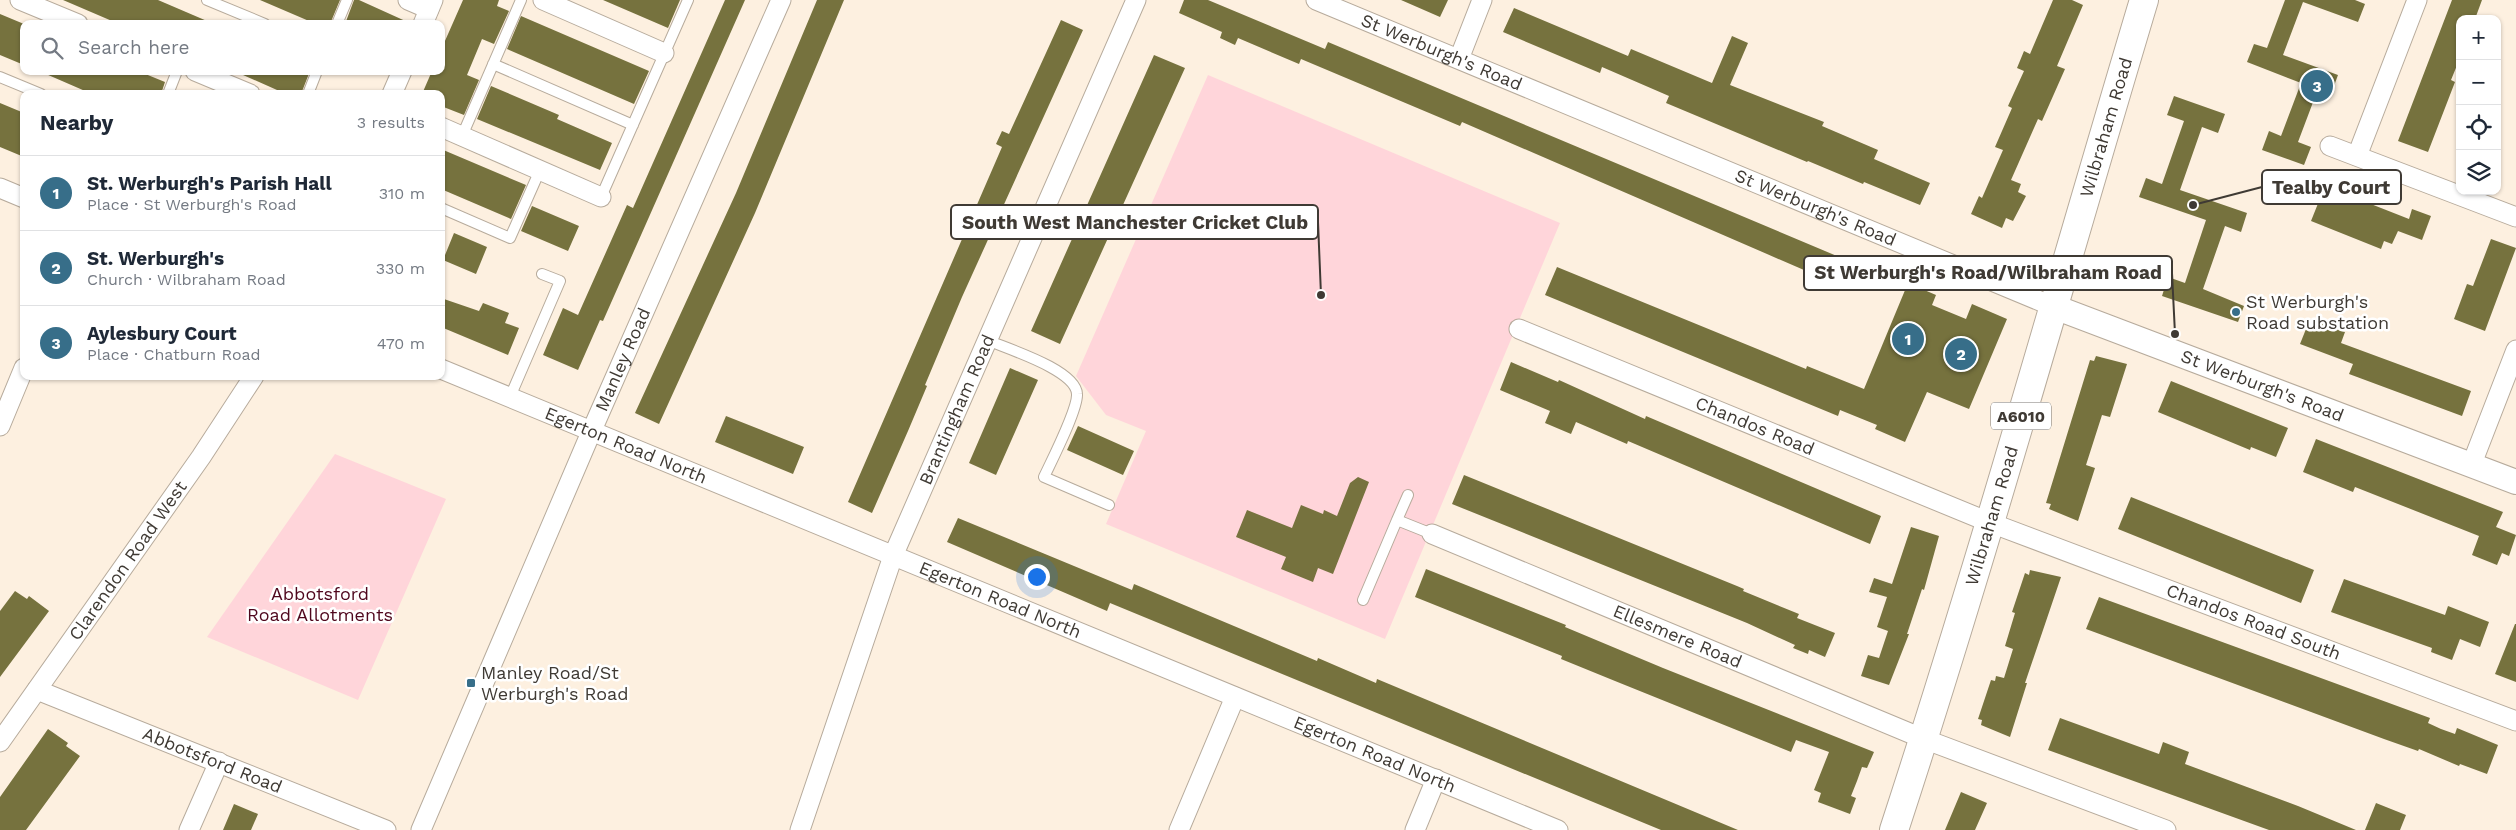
<!DOCTYPE html>
<meta charset="utf-8">
<style>
:root{--surface:#fff;--page:#f6f6f7;--text:#1f2937;--muted:#747a83;--line:#e0e1e3;--accent:#376e89}
body{margin:0;font-family:"Work Sans",sans-serif;background:var(--page);color:var(--text)}
.controls{position:absolute;right:15px;top:15px;display:grid;overflow:hidden;border-radius:10px;box-shadow:0 1px 4px #0004}
.controls button{width:45px;height:45px;display:grid;place-items:center;padding:0;border:0;border-bottom:1px solid var(--line);background:var(--surface);color:var(--text);font:25px sans-serif}
.you{position:absolute;left:1036px;top:576px;width:18px;height:18px;margin:-12px;border:4px solid #fff;border-radius:50%;background:#1a73e8;box-shadow:0 0 0 8px #1a73e833}
.badge{display:grid;place-items:center;width:32px;height:32px;border-radius:50%;background:var(--accent);color:#fff;font-size:16px;font-weight:700}
.pin{position:absolute;translate:-50% -50%;border:2px solid #fff;box-shadow:0 1px 5px #0006}
.list{margin:0;padding:0;list-style:none}
h2{display:flex;justify-content:space-between;align-items:center;height:65px;margin:0;padding:0 20px;font-size:21px}
h2 small{font-size:16px;font-weight:400;color:var(--muted)}
.list li{display:grid;grid-template-columns:32px 1fr auto;gap:15px;align-items:center;box-sizing:border-box;height:75px;padding:0 20px;border-top:1px solid var(--line)}
.list b{display:block;font-size:19px;white-space:nowrap}
.list p{margin:0;font-size:16px;white-space:nowrap;color:var(--muted)}
.list em{font-size:16px;font-style:normal;color:var(--muted)}
.icon{flex:none;width:28px;height:28px;fill:none;stroke:currentColor;stroke-width:2;stroke-linecap:round;stroke-linejoin:round}
.map{position:relative;flex:none;width:2516px;height:830px;overflow:hidden}
.search{position:absolute;background:var(--surface);box-shadow:0 1px 4px #0004;left:20px;top:20px;width:425px;height:55px;display:flex;align-items:center;gap:12px;box-sizing:border-box;padding:0 18px;border-radius:10px;color:var(--muted);font-size:19px}
.panel{position:absolute;background:var(--surface);box-shadow:0 1px 4px #0004;left:20px;top:90px;width:425px;height:290px;border-radius:10px}
.map>svg:first-child{display:block}
</style>
<div class="map">
<svg width="2516" height="830" viewBox="0 0 2516 830">
<rect width="100%" height="100%" fill="#fdf0e0"/>
<path fill="#ffd5da" d="M1208,75L1560,223L1385,639L1106,524L1146,431L1106,415L1076,376Z
M335,454L446,499L358,700L207,637Z"/>
<path fill="#76723e" d="M63,0H158L214,24H119Z
M260,0H340L330,24H316Z
M354,0H359L412,24H345Z
M463,0H499L497,6L509,11L494,44L482,39L467,75L479,80L464,115L441,106V94H422L432,71H441V50Z
M603,0H680L668,28Z
M725,0H745L603,321L600,320L578,370L543,355L563,308L578,315L627,205L633,208Z
M817,0H844L755,213L659,424L635,413L736,193Z
M1184,0H1208L1325,49L1328,42L1844,259L1834,283L1462,122L1460,126L1301,59L1299,64L1238,38L1235,45L1220,38L1222,32L1179,13Z
M1401,0H1448L1440,17Z
M2053,0H2072L2083,5L2057,66L2065,69L2042,121L2038,119L2011,180L2021,184L2018,192L2026,196L2013,221L2006,218L2002,228L1971,214L1979,196L1982,198L2003,150L1995,147L2012,108L2008,106L2024,71L2017,68L2024,51L2030,54Z
M2285,0H2355L2365,4L2358,22L2303,2L2283,55L2338,75L2331,94L2318,89L2298,142L2311,147L2304,165L2262,150L2269,131L2281,136L2301,83L2247,62L2254,44L2267,48Z
M2452,0H2482L2475,19H2460V58L2451,80L2455,82L2428,152L2398,141Z
M1514,8L1628,56L1631,49L1712,83L1732,36L1748,43L1730,85L1824,122L1822,126L1878,150L1874,159L1930,183L1920,205L1864,182L1863,184L1808,161L1807,162L1666,103L1669,96L1602,67L1600,73L1503,32Z
M0,14L24,24V65L0,55Z
M521,16L649,71L634,104L507,49Z
M1061,20L1083,30L962,297L925,385L927,386L908,431L872,513L848,502L1002,147L996,144L1002,131L1009,134Z
M1154,55L1185,68L1060,344L1031,331Z
M39,71H138L165,82L161,94H92Z
M234,71H310L301,94H286Z
M491,86L559,115L557,119L612,143L600,170L477,119Z
M2174,96L2225,114L2218,133L2202,127L2180,190L2247,213L2241,232L2225,226L2203,289L2244,306L2238,322L2162,296L2168,277L2185,283L2206,220L2139,197L2146,178L2162,184L2184,121L2167,115Z
M0,103L24,113V157L0,147Z
M441,149L526,185L511,219L441,189Z
M2325,186L2409,219L2412,209L2431,216L2422,240L2398,231L2392,244L2384,241L2381,249L2311,221Z
M532,206L579,226L568,251L521,231Z
M454,233L487,247L476,274L443,260Z
M2491,239L2516,248L2485,331L2454,319L2467,284L2473,286Z
M1557,267L1806,369L1807,366L1864,389L1908,283L1936,295L1932,305L1966,319L1972,304L2007,319L1969,409L1927,392L1905,442L1875,429L1877,425L1840,410L1838,416L1545,295Z
M441,298L479,311L483,303L509,313L505,323L519,328L508,355L441,327Z
M2310,319L2345,332L2341,343L2471,391L2462,416L2349,374L2353,364L2300,344Z
M2096,356L2127,364L2110,417L2102,415L2086,465L2095,468L2078,521L2049,509L2051,504L2046,503L2090,360L2094,361Z
M1511,362L1558,382L1559,380L1645,419L1646,416L1881,516L1870,544L1628,441L1627,444L1576,422L1571,434L1545,423L1550,411L1500,390Z
M1010,368L1038,380L996,475L969,463Z
M2171,381L2288,428L2276,457L2251,447L2250,450L2158,412Z
M726,416L804,447L793,474L715,442Z
M1078,426L1134,451L1123,475L1067,450Z
M2316,439L2503,512L2496,527L2516,535L2509,556L2502,553L2497,565L2472,555L2479,536L2355,487L2353,492L2303,472Z
M1464,475L1737,586L1744,589L1743,591L1799,614L1797,618L1835,633L1825,657L1809,650L1808,654L1793,648L1795,645L1747,623L1452,504Z
M1358,477L1369,482L1333,574L1318,568L1313,582L1281,569L1286,557L1236,537L1247,510L1292,528L1301,505L1323,514L1324,510L1337,516L1350,483Z
M2131,497L2314,570L2301,603L2118,529Z
M958,518L1132,590L1134,584L1317,661L1318,658L1376,683L1377,679L1738,830H1661L1110,603L1107,611L947,542Z
M1911,527L1939,536L1924,590L1922,589L1907,634H1909L1889,685L1861,676L1868,655L1879,658L1888,631L1877,627L1887,597L1869,592L1874,578L1892,584Z
M1426,569L1566,625L1565,627L1663,668L1874,752L1867,768L1862,767L1857,781L1851,796L1856,798L1850,814L1818,802L1821,793L1814,790L1829,752L1796,740L1791,752L1615,681L1561,659L1562,656L1415,597Z
M2030,570L2061,577L2025,683H2027L2010,737L1981,725L1982,720L1978,719L1991,680L1995,681L1996,676L2004,678L2013,649L2005,646L2015,613L2012,612L2025,573L2029,575Z
M2344,579L2445,615L2448,606L2489,622L2480,647L2460,639L2452,660L2431,652L2432,648L2331,612Z
M15,591L27,599L29,596L49,611L0,677V611Z
M2099,597L2430,718L2428,723L2441,729L2455,734L2457,728L2498,745L2487,774L2460,764L2459,766L2419,749L2418,751L2384,739L2086,629Z
M2515,624H2516V682L2495,674Z
M2060,718L2159,754L2163,742L2189,752L2185,764L2298,806L2356,830H2269L2048,750Z
M48,729L68,743L66,746L80,756L26,830H0V797Z
M1961,792L1987,803L1975,830H1945Z
M2376,803L2406,815L2400,830H2365Z
M234,804L258,814L251,830H223Z"/>
<g fill="none" stroke-linecap="round" stroke-linejoin="round">
<g stroke="#b7ab9c" stroke-width="12">
<path id="service" d="M207,0L265,24
M337,24L347,0
M493,64L633,125
M0,77L41,94
M168,94L177,71
M308,94L317,71
M462,136L521,0
M601,197L688,0
M441,208L510,238L540,170
M987,340C1008,349 1076,370 1077,394C1078,409 1052,460 1044,477L1109,505
M510,397L560,281L542,274
M1397,520L1408,495
M1363,600L1397,520L1432,534"/>
</g>
<g stroke="#b7ab9c" stroke-width="21">
<g id="minor">
<path d="M20,0L78,24"/>
<path d="M408,0L429,9"/>
<path d="M543,0L664,53"/>
<path id="s1" d="M1316,0L2052,306"/>
<path d="M423,24L433,0"/>
<path d="M1459,59L1482,0"/>
<path d="M195,71L250,94"/>
<path d="M392,94L402,71"/>
<path d="M441,127L601,197"/>
<path d="M2330,146L2516,217"/>
<path d="M2357,156L2417,0"/>
<path d="M0,188L24,198"/>
<path id="s2" d="M1519,329L1991,523L2516,721"/>
<path id="s3" d="M441,369L1558,830"/>
<path d="M0,426L24,368"/>
<path d="M2471,466L2516,350"/>
<path id="s4" d="M1432,534L1924,739L2166,830"/>
<path id="s5" d="M37,690L386,830"/>
<path id="s6" d="M0,742L201,457L254,376"/>
<path d="M189,830L219,762"/>
<path id="s7" d="M421,830L592,430L781,0"/>
<path id="s8" d="M800,830L893,556L1136,0"/>
<path d="M1179,830L1235,697"/>
<path d="M1415,830L1436,779"/>
</g>
</g>
<g stroke="#b7ab9c" stroke-width="26">
<g id="tertiary">
<path id="s9" d="M2052,306L2516,482"/>
</g>
</g>
<g stroke="#b7ab9c" stroke-width="30">
<g id="trunk">
<path id="s10" d="M1894,830C1984,555 2061,277 2144,0"/>
</g>
</g>
<use href="#service" stroke="#fff" stroke-width="10"/>
<use href="#minor" stroke="#fff" stroke-width="19"/>
<use href="#tertiary" stroke="#fff" stroke-width="24"/>
<use href="#trunk" stroke="#fff" stroke-width="28"/>
</g>
<g fill="#376e89" stroke="#fff" stroke-width="2">
<circle cx="2236" cy="312" r="5"/>
<rect x="466" y="678" width="10" height="10" rx="2.5"/>
</g>
<g text-anchor="middle" stroke-width="5" stroke-linejoin="round" paint-order="stroke">
<rect fill="#fff" stroke="#797571" stroke-width="1" x="1991" y="402.5" width="60" height="27" rx="4"/>
<g font-size="16" font-weight="bold" fill="#3f3a34">
<text x="2021" y="422">A6010</text>
</g>
<g font-size="18" fill="#3f3a34" stroke="#fff">
<text dy="6" stroke="none"><textPath href="#s1" startOffset="136">St Werburgh's Road</textPath></text>
<text dy="6" stroke="none"><textPath href="#s10" startOffset="734">Wilbraham Road</textPath></text>
<text dy="6" stroke="none"><textPath href="#s1" startOffset="541">St Werburgh's Road</textPath></text>
<text dy="6" stroke="none"><textPath href="#s7" startOffset="512">Manley Road</textPath></text>
<text dy="6" stroke="none"><textPath href="#s9" startOffset="225">St Werburgh's Road</textPath></text>
<text dy="6" stroke="none"><textPath href="#s8" startOffset="449">Brantingham Road</textPath></text>
<text dy="6" stroke="none"><textPath href="#s2" startOffset="255">Chandos Road</textPath></text>
<text dy="6" stroke="none"><textPath href="#s3" startOffset="200">Egerton Road North</textPath></text>
<text dy="6" stroke="none"><textPath href="#s10" startOffset="329">Wilbraham Road</textPath></text>
<text dy="6" stroke="none"><textPath href="#s6" startOffset="222">Clarendon Road West</textPath></text>
<text dy="6" stroke="none"><textPath href="#s3" startOffset="605">Egerton Road North</textPath></text>
<text dy="6" stroke="none"><textPath href="#s2" startOffset="791">Chandos Road South</textPath></text>
<text dy="6" stroke="none"><textPath href="#s4" startOffset="266">Ellesmere Road</textPath></text>
<text dy="6" stroke="none"><textPath href="#s3" startOffset="1010">Egerton Road North</textPath></text>
<text dy="6" stroke="none"><textPath href="#s5" startOffset="189">Abbotsford Road</textPath></text>
</g>
<g font-size="18" fill="#3f3a34" stroke="#fff" text-anchor="start">
<text x="2246" y="308">St Werburgh's<tspan x="2246" dy="21">Road substation</tspan></text>
<text x="481" y="679">Manley Road/St<tspan x="481" dy="21">Werburgh's Road</tspan></text>
</g>
<g font-size="18" fill="#4f071d" stroke="#fff">
<text x="320" y="600">Abbotsford<tspan x="320" dy="21">Road Allotments</tspan></text>
</g>
</g>
<path fill="none" stroke="#3f3a34" stroke-width="2" d="M2193 205L2262 187M1321 295L1318 222M2175 334L2172 273"/>
<g fill="#3f3a34" stroke="#fff" stroke-width="2">
<circle cx="2193" cy="205" r="5"/>
<circle cx="1321" cy="295" r="5"/>
<circle cx="2175" cy="334" r="5"/>
</g>
<g fill="#fff" stroke="#3f3a34" stroke-width="2">
<rect x="2262" y="170" width="139" height="34" rx="5"/>
<rect x="951" y="205" width="367" height="34" rx="5"/>
<rect x="1804" y="256" width="368" height="34" rx="5"/>
</g>
<g font-size="19" text-anchor="middle" font-weight="bold" fill="#3f3a34">
<text x="2331" y="194">Tealby Court</text>
<text x="1135" y="229">South West Manchester Cricket Club</text>
<text x="1988" y="279">St Werburgh's Road/Wilbraham Road</text>
</g>
</svg>
<div class="controls">
<button>+</button>
<button>−</button>
<button><svg class="icon" aria-label="locate" viewBox="0 0 24 24"><circle cx="12" cy="12" r="6"/><path d="M12 2v4M12 18v4M2 12h4M18 12h4"/></svg></button>
<button><svg class="icon" aria-label="layers" viewBox="0 0 24 24"><path d="M12 4l9 5-9 5-9-5zM3 14l9 5 9-5"/></svg></button>
</div>
<div class="you"></div>
<div class="pin badge" style="left:1908px;top:339px">1</div>
<div class="pin badge" style="left:1961px;top:354px">2</div>
<div class="pin badge" style="left:2317px;top:86px">3</div>
<div class="search"><svg class="icon" aria-label="search" viewBox="0 0 24 24"><circle cx="10" cy="10" r="6"/><path d="M15 15l6 6"/></svg>Search here</div>
<section class="panel">
<h2>Nearby<small>3 results</small></h2>
<ul class="list">
<li><span class="badge">1</span><div><b>St. Werburgh's Parish Hall</b><p>Place · St Werburgh's Road</p></div><em>310 m</em></li>
<li><span class="badge">2</span><div><b>St. Werburgh's</b><p>Church · Wilbraham Road</p></div><em>330 m</em></li>
<li><span class="badge">3</span><div><b>Aylesbury Court</b><p>Place · Chatburn Road</p></div><em>470 m</em></li>
</ul>
</section>
</div>
